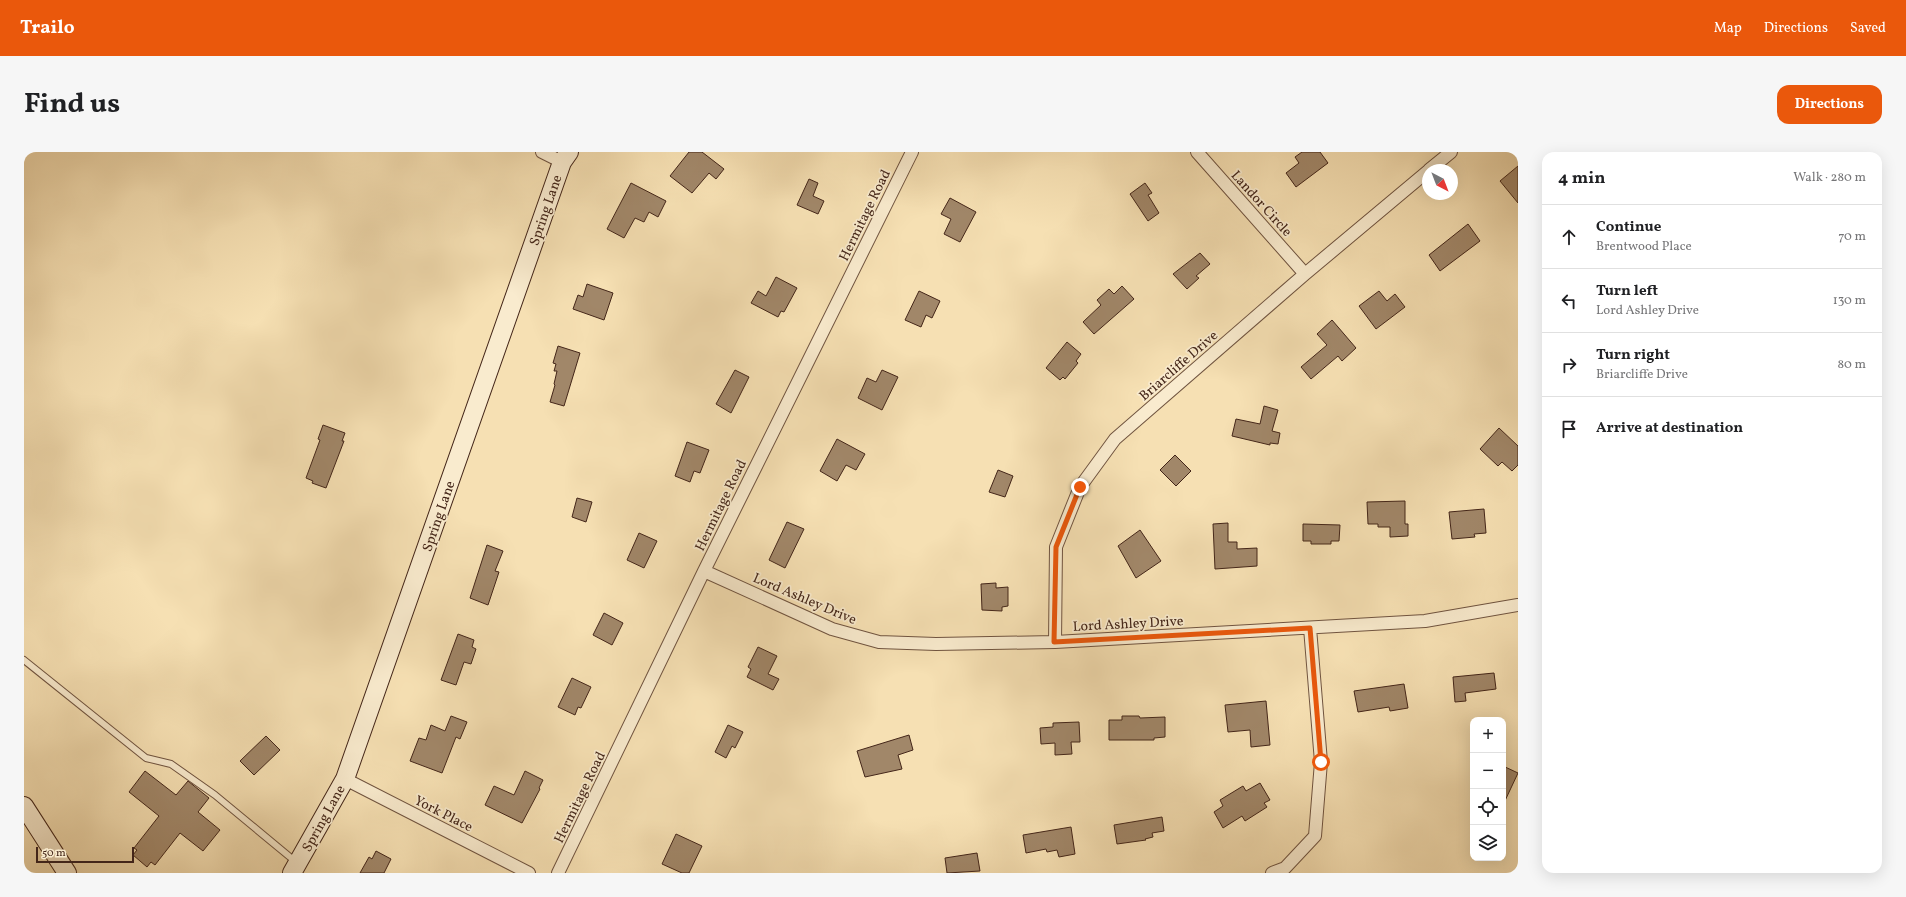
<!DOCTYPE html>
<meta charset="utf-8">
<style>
:root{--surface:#fff;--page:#f6f6f6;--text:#202124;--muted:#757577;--line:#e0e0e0;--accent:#ea580c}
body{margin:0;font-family:Vollkorn,serif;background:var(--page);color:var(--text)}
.controls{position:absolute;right:12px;bottom:12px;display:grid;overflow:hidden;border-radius:8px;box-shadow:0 4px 16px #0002}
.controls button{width:36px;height:36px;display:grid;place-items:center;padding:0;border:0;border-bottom:1px solid var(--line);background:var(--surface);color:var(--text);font:20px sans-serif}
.compass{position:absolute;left:1398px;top:12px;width:36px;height:36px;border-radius:50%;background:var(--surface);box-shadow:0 4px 16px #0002;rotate:138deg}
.scale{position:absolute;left:12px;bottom:10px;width:98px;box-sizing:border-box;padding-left:4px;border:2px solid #442619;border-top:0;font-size:11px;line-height:14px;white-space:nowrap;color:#442619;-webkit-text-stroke:3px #f9ebce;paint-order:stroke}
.stop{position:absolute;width:12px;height:12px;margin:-9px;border:3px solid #ea580c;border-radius:50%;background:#fff}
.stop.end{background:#ea580c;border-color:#fff;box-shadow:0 1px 4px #0008}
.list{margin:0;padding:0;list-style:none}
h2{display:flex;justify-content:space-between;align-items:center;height:52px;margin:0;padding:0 16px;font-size:17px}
h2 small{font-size:13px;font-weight:400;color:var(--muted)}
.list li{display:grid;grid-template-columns:26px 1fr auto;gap:12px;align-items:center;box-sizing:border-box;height:64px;padding:0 16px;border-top:1px solid var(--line)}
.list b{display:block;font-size:15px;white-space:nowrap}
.list p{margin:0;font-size:13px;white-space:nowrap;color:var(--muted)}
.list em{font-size:13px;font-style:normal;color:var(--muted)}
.icon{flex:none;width:22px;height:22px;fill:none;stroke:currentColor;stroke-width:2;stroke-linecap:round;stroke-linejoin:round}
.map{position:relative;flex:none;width:1494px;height:721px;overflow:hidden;border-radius:12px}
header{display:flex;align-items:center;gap:24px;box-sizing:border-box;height:56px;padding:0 20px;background:var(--accent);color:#fff}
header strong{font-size:19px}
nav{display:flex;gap:22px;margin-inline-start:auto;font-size:14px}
.intro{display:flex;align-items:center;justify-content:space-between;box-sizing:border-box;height:96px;padding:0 24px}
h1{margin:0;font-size:28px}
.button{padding:10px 18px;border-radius:12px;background:var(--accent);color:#fff;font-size:14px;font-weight:700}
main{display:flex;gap:24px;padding:0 24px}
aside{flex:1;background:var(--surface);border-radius:12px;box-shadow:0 4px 16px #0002}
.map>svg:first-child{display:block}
</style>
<header>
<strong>Trailo</strong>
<nav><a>Map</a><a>Directions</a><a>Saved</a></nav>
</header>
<div class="intro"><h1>Find us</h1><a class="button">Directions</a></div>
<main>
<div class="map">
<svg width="1494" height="721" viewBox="0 0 1494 721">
<rect width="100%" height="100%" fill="#f6e0b3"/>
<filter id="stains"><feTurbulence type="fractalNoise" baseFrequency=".005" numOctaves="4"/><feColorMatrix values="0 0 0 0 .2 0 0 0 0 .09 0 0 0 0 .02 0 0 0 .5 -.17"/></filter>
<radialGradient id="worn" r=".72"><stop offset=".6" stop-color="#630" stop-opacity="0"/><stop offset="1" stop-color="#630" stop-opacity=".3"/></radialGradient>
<path fill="#a18769" stroke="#442619" d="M665,0H678L700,17L692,27L685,21L668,41L646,24Z
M1278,0H1296L1304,11L1272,35L1262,21L1275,11L1271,5Z
M1494,14V51L1476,29Z
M785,27L794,31L789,44L800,49L794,62L773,53Z
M607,31L642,49L634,65L625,60L620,70L611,66L600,86L583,77Z
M1121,31L1128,41L1124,43L1135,61L1124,69L1106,42Z
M926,46L952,60L936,90L920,82L927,67L917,62Z
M1444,72L1456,89L1416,119L1405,103Z
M1176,101L1186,112L1172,124L1175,126L1163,137L1149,122Z
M752,125L773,136L760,160L757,159L754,165L727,151L734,139L742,144Z
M563,132L589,141L580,168L549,157L554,143L559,145Z
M1098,134L1110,147L1070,182L1059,170L1077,153L1073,148L1085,137L1090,142Z
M895,139L916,149L908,166L902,163L897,175L881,168Z
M1355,139L1363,149L1371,142L1381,155L1352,177L1335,154Z
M1308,168L1332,196L1318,209L1314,204L1287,227L1277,215L1303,193L1293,182Z
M1043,190L1057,202L1052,209L1054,211L1041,227L1039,225L1036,228L1022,216Z
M534,194L556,201L540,254L526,250L531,233L530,232L533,219H530L532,212L529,211Z
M711,218L725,225L707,261L692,252Z
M858,218L874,225L858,258L834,246L843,226L852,230Z
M1240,254L1254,258L1248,279L1256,281L1254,292L1246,291V293L1208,284L1212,267L1236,272Z
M299,273L321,281L318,289H320L302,336L288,331L289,329L282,326L296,288L294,287Z
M1475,276L1494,294V313L1488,319L1478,310L1474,314L1456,297Z
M813,287L841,302L832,318L822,313L813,329L796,319Z
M663,290L685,298L676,321L670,319L666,330L651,324Z
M1151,303L1167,319L1152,334L1136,318Z
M974,318L989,324L981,345L965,340Z
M553,346L568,350L562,370L548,365Z
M1381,349V372H1384V384L1366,385V375H1354V372H1344L1343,350Z
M1460,357L1462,381L1450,382L1451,385L1428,387L1425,360Z
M763,370L780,377L761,416L745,408Z
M1204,371V390H1213V397L1233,396V414L1191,417L1189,372Z
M1279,372L1316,373L1315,389H1307V392H1287V389H1279Z
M1116,378L1137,409L1112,426L1094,394Z
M615,381L633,389L620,416L603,408Z
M463,393L479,399L471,419L475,420L464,453L446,446Z
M972,431V436L984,435V454L978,455V459L958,458L957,432Z
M580,461L599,471L588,493L569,483Z
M434,482L450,488L448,495L452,497L447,512L440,510L432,533L417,528Z
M734,495L753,504L744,522L755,527L749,538L723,525L727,517L724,515Z
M1470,521L1472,537L1441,541L1442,549L1431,550L1429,525Z
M548,526L567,535L557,556L554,555L551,563L534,555Z
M1380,532L1384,556L1366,559L1365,555L1334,560L1330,539Z
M1242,549L1246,593L1227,595L1226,578L1204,580L1201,553Z
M427,564L443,570L436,587L432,585L418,621L386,609L395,586L402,588L407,573L421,579Z
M1098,564H1115L1116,566L1141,565V585L1130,586V588H1085V568H1098Z
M1055,570L1056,590H1047L1048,602L1031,603V591L1017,592L1016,576L1029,575V571Z
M704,573L719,580L711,596L708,594L702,606L691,600Z
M885,583L889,598L874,603L878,617L841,625L833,599Z
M242,584L256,598L230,623L216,609Z
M1479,614L1494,621L1479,653Z
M121,619L152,643L164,629L185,646L174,660L196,678L179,699L156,681L131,713L127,710L123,715L109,703L113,698L110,696L135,664L105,640Z
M501,619L519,628L515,636L516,637L498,671L461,653L470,634L490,643Z
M1236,631L1246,648L1240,651L1243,655L1221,669L1218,664L1199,676L1190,660L1199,654L1196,648L1219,634L1222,639Z
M1138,665L1140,679L1128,681L1129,685L1121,687L1122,688L1093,692L1090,673Z
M1047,675L1051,702L1035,705L1033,698L1023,700L1022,697L1002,701L999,683Z
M652,682L678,694L665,721H658L638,712Z
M352,699L367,707L360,721H336L345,705L348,707Z
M953,701L956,719L923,721L921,706Z"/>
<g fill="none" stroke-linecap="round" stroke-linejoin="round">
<g stroke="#705440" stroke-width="8">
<path id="lane" d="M0,508L122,606L147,612L191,643L272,710"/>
</g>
<g stroke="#705440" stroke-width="14">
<path id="street" d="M518,0L538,10
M1173,0L1281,122
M1405,18L1427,0
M680,419L808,477L855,490L912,492L1031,490L1401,469L1494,453
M1031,490L1032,395L1056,335L1091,287L1281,122L1404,19
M321,627L505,721
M534,721L680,419L888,0
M1248,721L1261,716L1291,684L1297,610L1286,476"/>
</g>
<g stroke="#442619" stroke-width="20">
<path id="secondary" d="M0,654L43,721
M268,721L321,627L538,10L545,0"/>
</g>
<use href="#lane" stroke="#f9ebce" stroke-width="6"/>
<use href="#street" stroke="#f9ebce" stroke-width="12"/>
<use href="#secondary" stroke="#f9ebce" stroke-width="18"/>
</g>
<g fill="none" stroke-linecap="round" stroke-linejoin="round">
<path stroke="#ea580c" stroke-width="5" d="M1056,335L1032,395L1030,490L1286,476L1297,610"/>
</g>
<g text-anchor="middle" stroke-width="3.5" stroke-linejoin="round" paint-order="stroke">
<g font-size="14" fill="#442619" stroke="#f9ebce">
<text transform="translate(1238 51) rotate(48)" y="5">Landor Circle</text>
<text transform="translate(521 58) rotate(-71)" y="5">Spring Lane</text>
<text transform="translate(840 63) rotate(-64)" y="5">Hermitage Road</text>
<text transform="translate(1154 213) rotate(-41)" y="5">Briarcliffe Drive</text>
<text transform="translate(696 353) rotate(-64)" y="5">Hermitage Road</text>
<text transform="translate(414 364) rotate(-71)" y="5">Spring Lane</text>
<text transform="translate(781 446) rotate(23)" y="5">Lord Ashley Drive</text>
<text transform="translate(1104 471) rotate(-3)" y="5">Lord Ashley Drive</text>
<text transform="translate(555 645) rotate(-64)" y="5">Hermitage Road</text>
<text transform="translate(420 661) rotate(27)" y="5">York Place</text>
<text transform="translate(299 666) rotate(-61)" y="5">Spring Lane</text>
</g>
</g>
<rect width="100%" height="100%" filter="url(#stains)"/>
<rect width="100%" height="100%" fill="url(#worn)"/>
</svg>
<div class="controls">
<button>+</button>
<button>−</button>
<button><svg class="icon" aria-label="locate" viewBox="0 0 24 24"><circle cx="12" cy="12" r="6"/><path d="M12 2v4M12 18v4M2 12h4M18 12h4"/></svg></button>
<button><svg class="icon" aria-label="layers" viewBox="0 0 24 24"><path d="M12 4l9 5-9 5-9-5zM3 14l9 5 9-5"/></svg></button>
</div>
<svg class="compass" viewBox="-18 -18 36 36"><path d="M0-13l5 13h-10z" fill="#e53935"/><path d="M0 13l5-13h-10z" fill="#757577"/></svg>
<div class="scale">50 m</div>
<div class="stop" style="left:1297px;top:610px"></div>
<div class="stop end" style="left:1056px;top:335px"></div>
</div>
<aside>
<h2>4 min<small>Walk · 280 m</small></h2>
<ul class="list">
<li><svg class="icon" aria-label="ahead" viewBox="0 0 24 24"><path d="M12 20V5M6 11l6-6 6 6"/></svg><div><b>Continue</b><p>Brentwood Place</p></div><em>70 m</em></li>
<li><svg class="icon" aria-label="left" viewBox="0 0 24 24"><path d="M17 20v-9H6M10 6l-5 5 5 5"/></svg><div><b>Turn left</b><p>Lord Ashley Drive</p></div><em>130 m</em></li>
<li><svg class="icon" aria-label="right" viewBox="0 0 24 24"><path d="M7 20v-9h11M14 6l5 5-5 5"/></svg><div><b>Turn right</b><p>Briarcliffe Drive</p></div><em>80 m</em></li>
<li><svg class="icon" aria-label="arrive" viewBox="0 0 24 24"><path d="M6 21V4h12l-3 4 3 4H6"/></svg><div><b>Arrive at destination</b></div></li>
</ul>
</aside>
</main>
